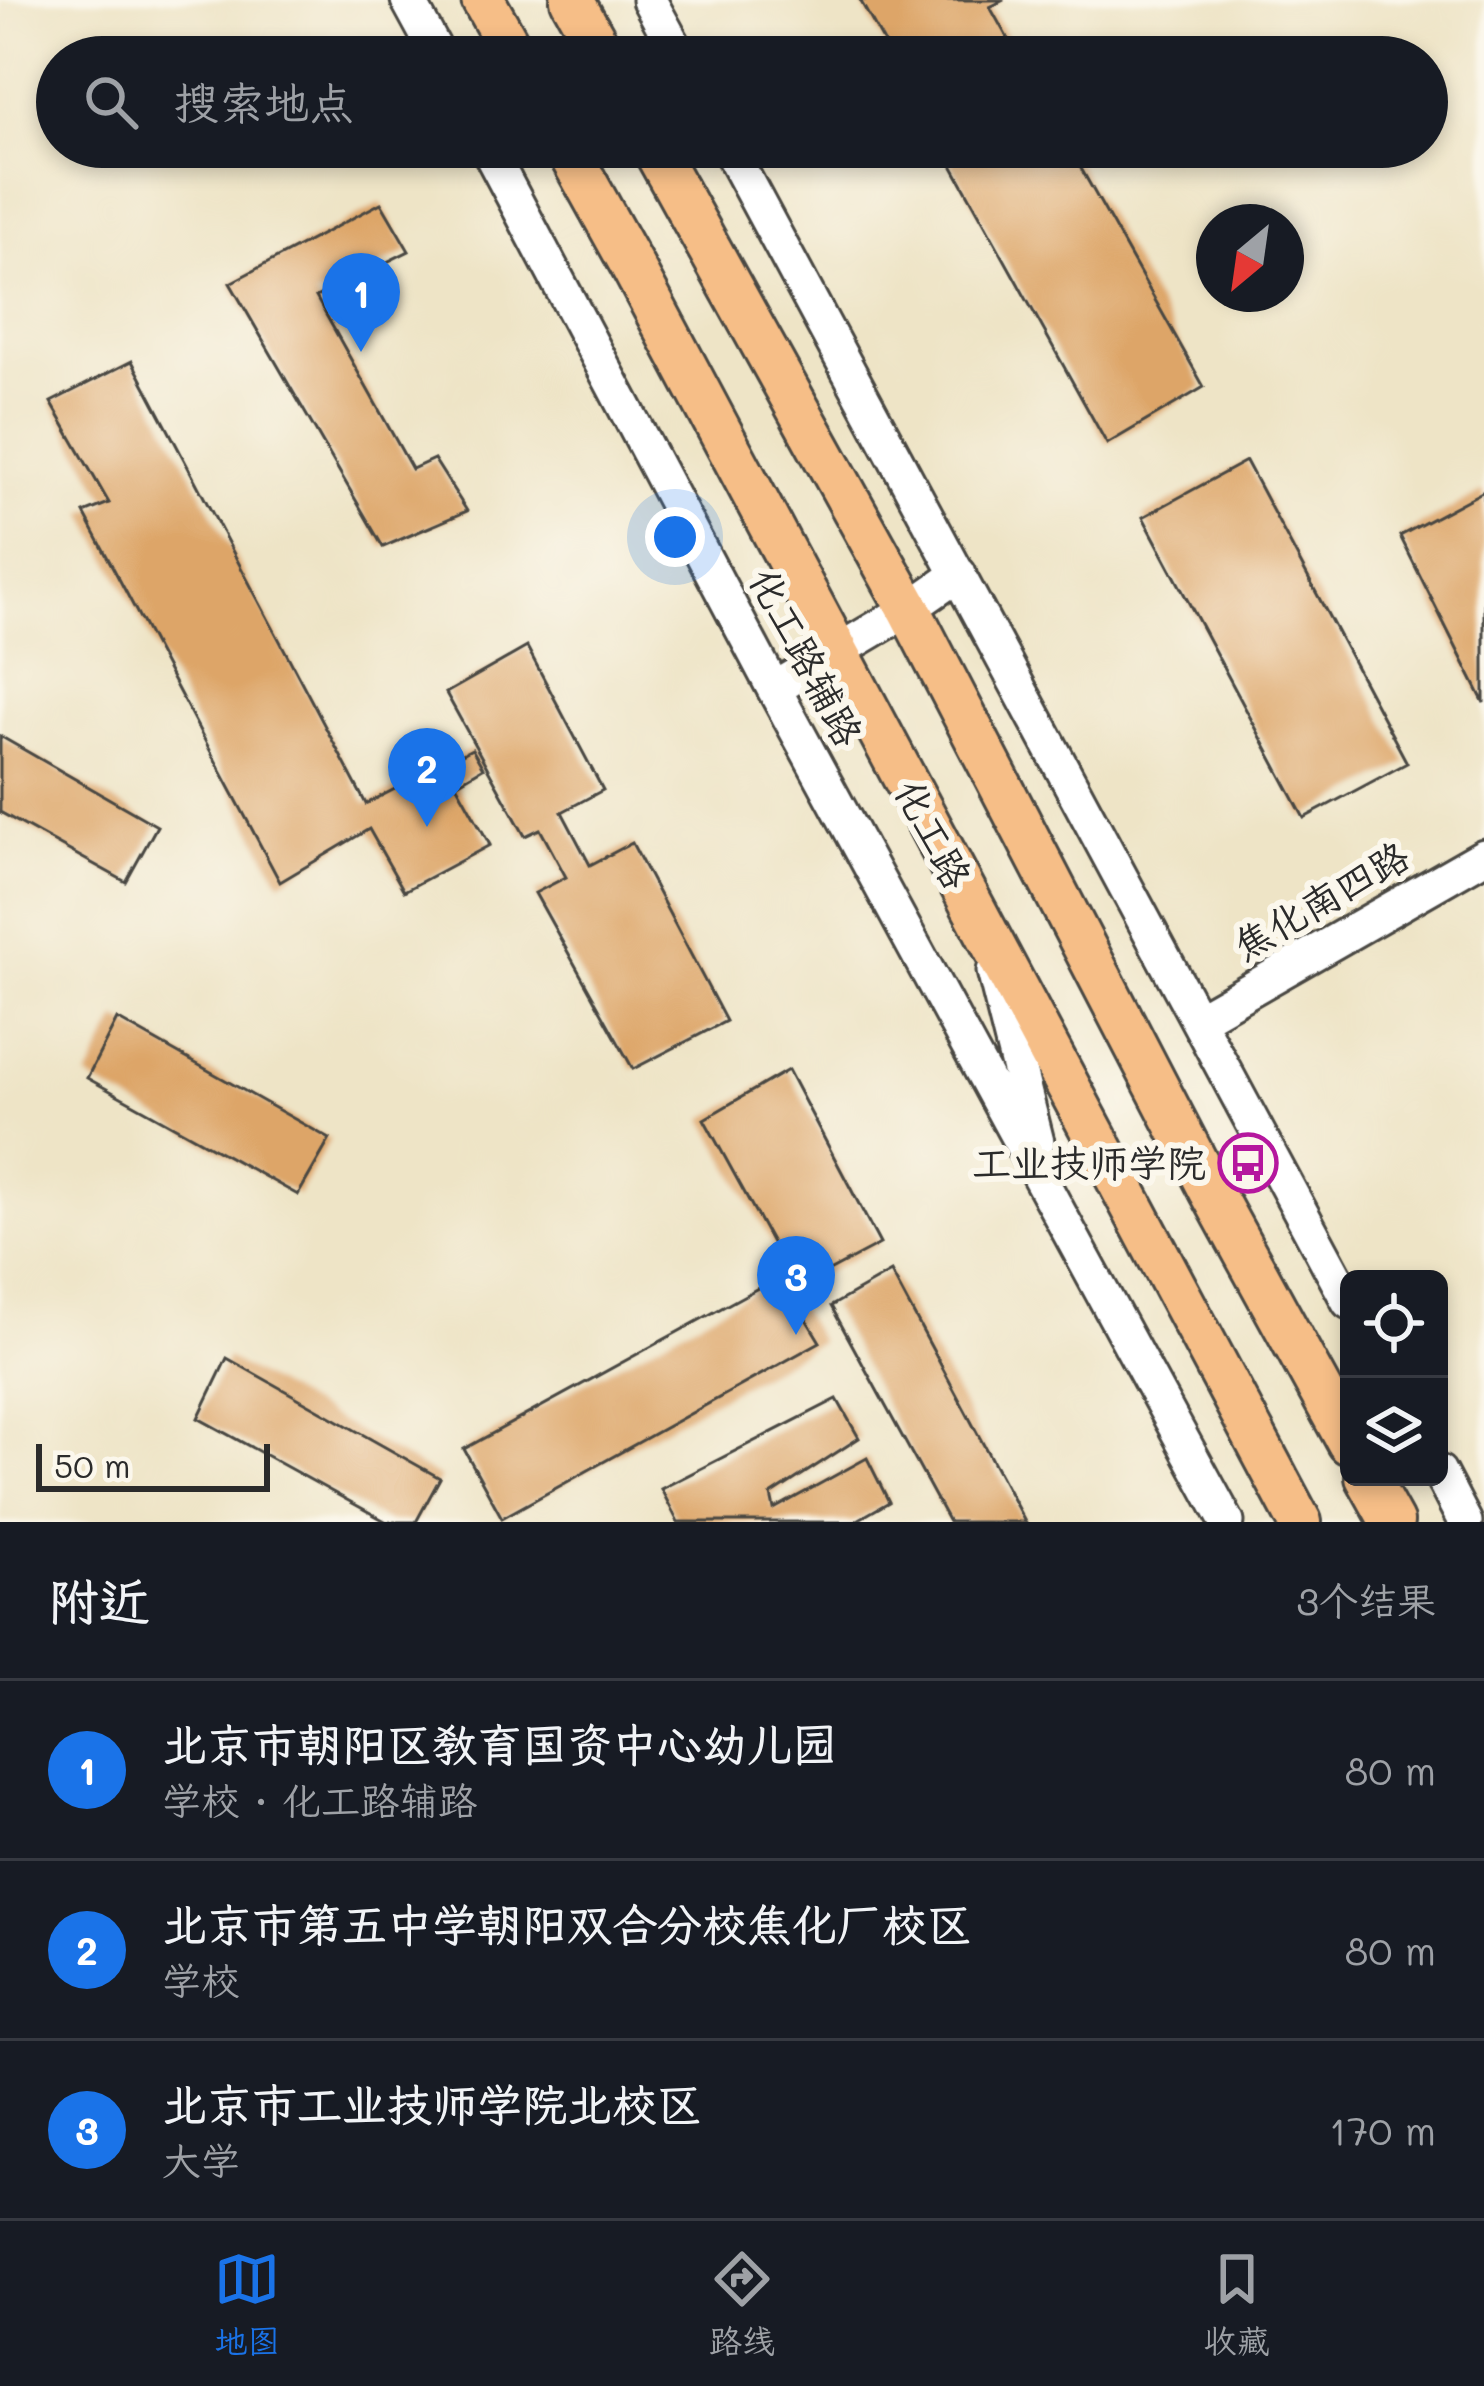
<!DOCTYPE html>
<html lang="zh">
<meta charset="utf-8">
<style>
:root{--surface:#171b24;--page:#242831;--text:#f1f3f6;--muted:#9ea1a6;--line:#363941;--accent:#1a73e8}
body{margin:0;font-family:Mali,"LXGW WenKai TC",sans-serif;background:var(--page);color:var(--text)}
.controls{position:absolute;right:36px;bottom:36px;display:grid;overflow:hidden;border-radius:18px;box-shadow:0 6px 18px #0003}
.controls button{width:108px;height:108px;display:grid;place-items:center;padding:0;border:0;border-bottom:3px solid var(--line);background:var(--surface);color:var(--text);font:60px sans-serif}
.compass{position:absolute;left:1196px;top:204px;width:108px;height:108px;border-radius:50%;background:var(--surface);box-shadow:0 6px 18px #0003;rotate:209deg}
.scale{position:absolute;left:36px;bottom:30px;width:234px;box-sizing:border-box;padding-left:12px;border:6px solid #2b2b2b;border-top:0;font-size:33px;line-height:42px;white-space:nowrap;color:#2b2b2b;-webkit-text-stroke:9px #fbf7ec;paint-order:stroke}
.you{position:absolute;left:675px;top:537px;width:42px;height:42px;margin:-30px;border:9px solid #fff;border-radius:50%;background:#1a73e8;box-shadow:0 0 0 18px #1a73e833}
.badge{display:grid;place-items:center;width:78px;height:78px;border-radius:50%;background:var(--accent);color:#fff;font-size:39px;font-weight:700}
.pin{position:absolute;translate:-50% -99px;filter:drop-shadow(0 3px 6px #0008)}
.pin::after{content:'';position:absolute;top:63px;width:42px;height:36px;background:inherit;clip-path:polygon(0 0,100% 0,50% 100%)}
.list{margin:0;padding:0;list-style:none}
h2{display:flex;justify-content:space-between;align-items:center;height:156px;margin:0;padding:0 48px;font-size:51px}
h2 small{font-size:39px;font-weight:400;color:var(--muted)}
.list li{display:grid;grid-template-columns:78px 1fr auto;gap:36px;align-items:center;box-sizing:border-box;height:180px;padding:0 48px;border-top:3px solid var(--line)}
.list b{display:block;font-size:45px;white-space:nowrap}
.list p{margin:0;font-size:39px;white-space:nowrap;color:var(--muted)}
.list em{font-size:39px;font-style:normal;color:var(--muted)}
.icon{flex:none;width:66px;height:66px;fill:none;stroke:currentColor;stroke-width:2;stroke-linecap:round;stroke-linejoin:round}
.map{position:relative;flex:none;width:1484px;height:1522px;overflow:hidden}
.search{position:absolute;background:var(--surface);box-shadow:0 6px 18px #0003;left:36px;right:36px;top:36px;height:132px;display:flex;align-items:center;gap:30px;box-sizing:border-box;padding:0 42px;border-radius:66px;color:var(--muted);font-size:45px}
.sheet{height:696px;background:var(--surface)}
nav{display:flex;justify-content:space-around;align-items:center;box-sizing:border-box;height:168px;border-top:3px solid var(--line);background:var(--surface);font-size:33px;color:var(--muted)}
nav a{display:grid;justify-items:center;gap:6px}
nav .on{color:var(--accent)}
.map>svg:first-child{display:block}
</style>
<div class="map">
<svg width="1484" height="1522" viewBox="0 0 1484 1522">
<rect width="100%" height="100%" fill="#fbf7ec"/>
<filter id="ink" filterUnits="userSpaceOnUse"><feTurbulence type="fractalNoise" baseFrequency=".00833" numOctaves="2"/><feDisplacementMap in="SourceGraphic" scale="24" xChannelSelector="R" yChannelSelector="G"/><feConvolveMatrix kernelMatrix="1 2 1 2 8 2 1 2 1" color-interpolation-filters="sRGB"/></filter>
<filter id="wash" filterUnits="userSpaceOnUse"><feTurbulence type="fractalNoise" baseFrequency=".004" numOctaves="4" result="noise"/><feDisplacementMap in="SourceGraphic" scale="48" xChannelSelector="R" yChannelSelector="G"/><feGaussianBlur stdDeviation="2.7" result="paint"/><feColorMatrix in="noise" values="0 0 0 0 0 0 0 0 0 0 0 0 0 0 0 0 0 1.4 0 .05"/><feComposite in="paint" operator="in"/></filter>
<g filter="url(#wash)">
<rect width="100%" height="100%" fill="#eee4c6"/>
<g id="blocks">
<path fill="#dda568" d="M860,0H1004L990,7L1018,57H892Z
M942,147H1069L1204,387L1107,444Z
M381,203L409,251L316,297L412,469L434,459L467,511L383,547L230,283Z
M132,361L366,804L472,749L483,768L456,784L490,845L404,891L369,829L280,882L84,513L109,503L51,402Z
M1246,461L1407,763L1304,818L1143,517Z
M1484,491V703L1400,536Z
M527,647L603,790L562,812L590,865L632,843L726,1021L633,1069L535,893L566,877L540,829L525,836L446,693Z
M0,736L157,826L126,882L0,812Z
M117,1019L330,1139L298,1195L87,1078Z
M788,1070L880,1244L797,1288L704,1119Z
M891,1272L1025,1522H949L831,1306Z
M780,1276L820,1342L502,1518L464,1449Z
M227,1358L440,1478L416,1522H387L198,1418Z
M837,1399L859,1438L771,1495L774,1509L867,1458L889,1502L854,1522H678L661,1489Z"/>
</g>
</g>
<g filter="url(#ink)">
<use href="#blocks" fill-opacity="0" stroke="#484742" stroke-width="3"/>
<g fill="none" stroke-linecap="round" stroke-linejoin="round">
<g stroke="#484742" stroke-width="39">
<path id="minor" d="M408,0L439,57
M649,0L680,57
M487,147L774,689L1227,1522
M728,147L1349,1302
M774,689L909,609L959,574
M994,971L1037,1142
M1199,1019L1484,856
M1439,1472L1465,1522"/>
</g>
<g stroke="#484742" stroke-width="48">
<path id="major" d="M483,0L515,57
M572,0L604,57
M566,147L631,264L1300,1522
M653,147L909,609L1211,1191L1349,1443
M1367,1477L1392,1522"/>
</g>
<use href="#minor" stroke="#fff" stroke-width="33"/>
<use href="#major" stroke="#f6be87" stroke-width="42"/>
</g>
</g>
<defs>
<g id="bus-ring" transform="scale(3)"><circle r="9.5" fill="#fbf7ec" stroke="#b5179e" stroke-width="1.5"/><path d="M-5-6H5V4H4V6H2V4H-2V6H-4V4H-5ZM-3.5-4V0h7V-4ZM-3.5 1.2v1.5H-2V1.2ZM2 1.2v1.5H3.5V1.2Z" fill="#b5179e"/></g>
</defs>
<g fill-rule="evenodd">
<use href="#bus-ring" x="1248" y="1163"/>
</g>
<g text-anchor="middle" stroke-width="12" stroke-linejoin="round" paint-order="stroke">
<g font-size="39" fill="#2b2b2b" stroke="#fbf7ec">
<text transform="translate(806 657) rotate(62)" y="14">化工路辅路</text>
<text transform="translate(933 834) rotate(62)" y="14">化工路</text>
<text transform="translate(1321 901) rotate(-30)" y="14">焦化南四路</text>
</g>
<g font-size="39" fill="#2b2b2b" stroke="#fbf7ec" text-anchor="end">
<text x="1206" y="1177">工业技师学院</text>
</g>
</g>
</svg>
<div class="controls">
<button><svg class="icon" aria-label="locate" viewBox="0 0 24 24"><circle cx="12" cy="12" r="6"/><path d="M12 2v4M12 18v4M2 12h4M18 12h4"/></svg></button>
<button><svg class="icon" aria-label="layers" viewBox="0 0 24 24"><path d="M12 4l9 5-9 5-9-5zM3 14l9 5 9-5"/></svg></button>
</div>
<svg class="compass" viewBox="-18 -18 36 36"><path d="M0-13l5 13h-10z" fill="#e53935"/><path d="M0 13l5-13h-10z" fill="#9ea1a6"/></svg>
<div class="scale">50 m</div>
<div class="you"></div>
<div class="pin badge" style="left:361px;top:352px">1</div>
<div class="pin badge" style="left:427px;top:827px">2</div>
<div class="pin badge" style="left:796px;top:1335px">3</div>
<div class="search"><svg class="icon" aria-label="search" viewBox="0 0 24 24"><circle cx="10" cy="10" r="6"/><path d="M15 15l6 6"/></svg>搜索地点</div>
</div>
<section class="sheet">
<h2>附近<small>3个结果</small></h2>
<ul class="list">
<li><span class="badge">1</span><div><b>北京市朝阳区教育国资中心幼儿园</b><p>学校 · 化工路辅路</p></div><em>80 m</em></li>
<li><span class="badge">2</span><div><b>北京市第五中学朝阳双合分校焦化厂校区</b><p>学校</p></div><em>80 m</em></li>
<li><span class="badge">3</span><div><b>北京市工业技师学院北校区</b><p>大学</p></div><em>170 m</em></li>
</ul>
</section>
<nav>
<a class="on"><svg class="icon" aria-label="map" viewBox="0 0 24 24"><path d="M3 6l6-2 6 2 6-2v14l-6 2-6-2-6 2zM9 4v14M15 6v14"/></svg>地图</a>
<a><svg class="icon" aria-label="directions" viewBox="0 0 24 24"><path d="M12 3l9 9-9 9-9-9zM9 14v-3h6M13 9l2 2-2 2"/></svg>路线</a>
<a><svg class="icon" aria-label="saved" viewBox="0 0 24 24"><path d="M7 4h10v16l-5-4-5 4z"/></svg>收藏</a>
</nav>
